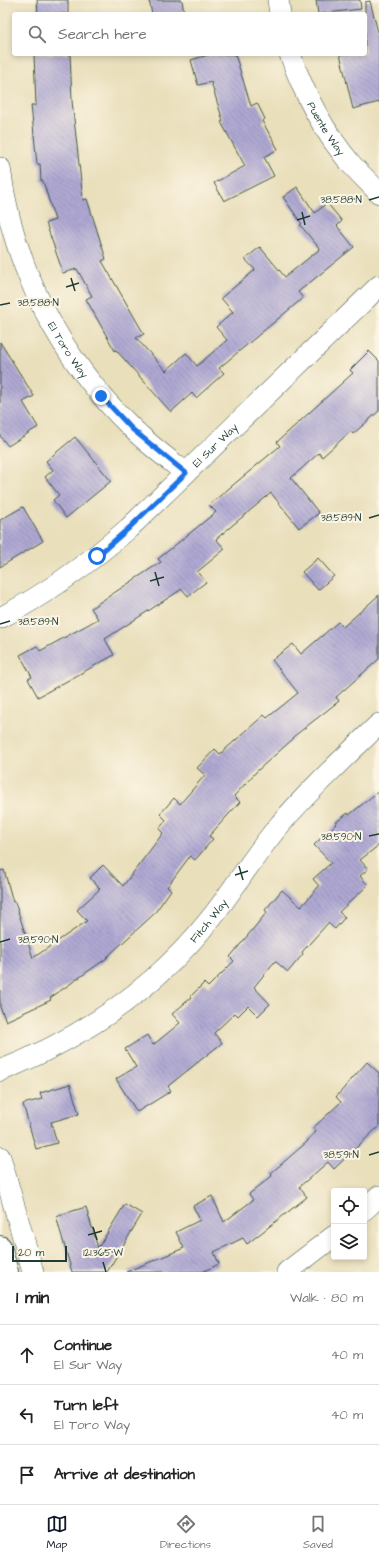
<!DOCTYPE html>
<meta charset="utf-8">
<style>
:root{--surface:#fff;--page:#f2f2f2;--text:#222;--muted:#767676;--line:#e0e0e0;--accent:#111827}
body{margin:0;font-family:"Architects Daughter",sans-serif;background:var(--page);color:var(--text)}
.controls{position:absolute;right:12px;bottom:12px;display:grid;overflow:hidden;border-radius:4px;box-shadow:0 2px 6px #0003}
.controls button{width:36px;height:36px;display:grid;place-items:center;padding:0;border:0;border-bottom:1px solid var(--line);background:var(--surface);color:var(--text);font:20px sans-serif}
.scale{position:absolute;left:12px;bottom:10px;width:55px;box-sizing:border-box;padding-left:4px;border:2px solid #1f3d34;border-top:0;font-size:11px;line-height:14px;white-space:nowrap;color:#1f3d34;-webkit-text-stroke:3px #fcf5e5;paint-order:stroke}
.stop{position:absolute;width:12px;height:12px;margin:-9px;border:3px solid #1a73e8;border-radius:50%;background:#fff}
.stop.end{background:#1a73e8;border-color:#fff;box-shadow:0 1px 4px #0008}
.list{margin:0;padding:0;list-style:none}
h2{display:flex;justify-content:space-between;align-items:center;height:52px;margin:0;padding:0 16px;font-size:17px}
h2 small{font-size:13px;font-weight:400;color:var(--muted)}
.list li{display:grid;grid-template-columns:26px 1fr auto;gap:12px;align-items:center;box-sizing:border-box;height:60px;padding:0 16px;border-top:1px solid var(--line)}
.list b{display:block;font-size:15px;white-space:nowrap}
.list p{margin:0;font-size:13px;white-space:nowrap;color:var(--muted)}
.list em{font-size:13px;font-style:normal;color:var(--muted)}
.icon{flex:none;width:22px;height:22px;fill:none;stroke:currentColor;stroke-width:2;stroke-linecap:round;stroke-linejoin:round}
.map{position:relative;flex:none;width:379px;height:1272px;overflow:hidden}
.search{position:absolute;background:var(--surface);box-shadow:0 2px 6px #0003;left:12px;right:12px;top:12px;height:44px;display:flex;align-items:center;gap:10px;box-sizing:border-box;padding:0 14px;border-radius:4px;color:var(--muted);font-size:15px}
.sheet{height:232px;background:var(--surface)}
nav{display:flex;justify-content:space-around;align-items:center;box-sizing:border-box;height:56px;border-top:1px solid var(--line);background:var(--surface);font-size:11px;color:var(--muted)}
nav a{display:grid;justify-items:center;gap:2px}
nav .on{color:var(--accent)}
.map>svg:first-child{display:block}
</style>
<div class="map">
<svg width="379" height="1272" viewBox="0 0 379 1272">
<defs>
<pattern id="building-back-hatch" width="6" height="6" patternUnits="userSpaceOnUse"><rect width="6" height="6" fill="#afa8d3"/><path d="M-1 5l2 2M0 0l6 6M5-1l2 2" fill="none" stroke="#8e8aac"/></pattern>
</defs>
<rect width="100%" height="100%" fill="#fcf5e5"/>
<filter id="ink" filterUnits="userSpaceOnUse"><feTurbulence type="fractalNoise" baseFrequency=".025" numOctaves="2"/><feDisplacementMap in="SourceGraphic" scale="8" xChannelSelector="R" yChannelSelector="G"/><feConvolveMatrix kernelMatrix="1 2 1 2 8 2 1 2 1" color-interpolation-filters="sRGB"/></filter>
<filter id="wash" filterUnits="userSpaceOnUse"><feTurbulence type="fractalNoise" baseFrequency=".012" numOctaves="4" result="noise"/><feDisplacementMap in="SourceGraphic" scale="16" xChannelSelector="R" yChannelSelector="G"/><feGaussianBlur stdDeviation="0.9" result="paint"/><feColorMatrix in="noise" values="0 0 0 0 0 0 0 0 0 0 0 0 0 0 0 0 0 1.4 0 .05"/><feComposite in="paint" operator="in"/></filter>
<g filter="url(#wash)">
<rect width="100%" height="100%" fill="#e9dfbb"/>
<g id="blocks">
<path fill="url(#building-back-hatch)" d="M37,0H68V14H38Z
M149,0H182L184,14H152Z
M316,0H360L361,9L318,14Z
M370,1L379,36V102L353,109L340,54H365V2Z
M34,54H70L72,101L83,200L87,199L106,259L102,261L144,334L136,338L166,371L186,353L197,366L227,340L216,327L233,312L221,298L255,270L245,259L260,247L285,277L320,249L300,225L302,224L283,197L297,187L315,213L327,203L342,221L337,226L354,247L298,292L303,298L219,368L224,373L196,398L192,393L171,412L116,350L115,351L86,299L92,296L77,269L63,273L46,223L55,220L43,181H41L40,164H37L31,105H36Z
M211,54H235L251,106L257,103L265,119L262,121L278,149L264,157L274,176L224,201L214,183L245,166L221,122L223,121L211,82L198,85L191,60Z
M0,342L34,396L23,402L38,427L8,446L0,436Z
M369,351L379,361V411L353,434L351,431L322,457L319,453L291,478L319,513L299,528L271,493L216,539L225,549L197,572L206,582L188,596L182,589L105,639L114,655L38,697L28,679L32,677L20,655L37,646L40,651L98,619L91,608L161,562L158,559L216,512L209,505L280,446L277,442L353,373L350,370Z
M75,437L111,481L66,518L53,500L59,495L45,477L53,470L46,461Z
M23,507L43,541L0,567V520Z
M318,558L334,576L318,590L302,572Z
M379,595V659L336,697L339,701L293,737L294,738L257,771L234,796L240,802L209,836L213,839L195,860L190,856L167,887L171,890L154,914L107,957V958L50,998L51,1000L6,1021L0,1007V871L4,870L13,902H15L33,958L87,921L77,910L100,889L90,878L103,865L123,886L163,833L159,829L166,820L160,814L174,798L180,804L205,775L197,768L215,749L220,754L264,715L267,718L298,693L272,660L293,644L301,654L338,622L343,627Z
M379,791V845L360,860L368,869L360,876L368,885L339,912L345,917L335,929L328,923L302,952L303,954L288,972L275,961L254,987L270,1004L258,1016L248,1006L238,1016L235,1013L214,1033L222,1043L168,1086L171,1091L137,1112L116,1079L136,1067L125,1049L147,1035L153,1045L180,1023L172,1014L192,997L191,996L204,983L208,987L234,961L230,957L267,912L265,910L282,890L301,907L319,886L313,879L331,863L314,845L336,824L335,823L348,813L349,815Z
M367,1062L379,1073V1126L334,1169L328,1162L299,1187L307,1197L247,1244L243,1238L214,1252L219,1264L202,1272H126L184,1248L176,1232L200,1220L193,1206L212,1196L224,1222L253,1200L249,1194L272,1176L271,1173L308,1141L307,1140L316,1132L313,1128L341,1102L336,1097Z
M70,1084L79,1114L51,1122L57,1143L36,1149L23,1104L42,1099L40,1093Z
M125,1204L142,1214L107,1272H72L56,1216L86,1207L98,1248Z"/>
</g>
</g>
<g filter="url(#ink)">
<use href="#blocks" fill-opacity="0" stroke="#3d5548" stroke-width="1"/>
<g fill="none" stroke-linecap="round" stroke-linejoin="round">
<g stroke="#3d5548" stroke-width="22">
<g id="minor">
<path d="M278,0L280,14"/>
<path id="s1" d="M290,54C304,94 324,132 351,164C360,174 370,183 379,193"/>
<path id="s2" d="M0,168C13,268 60,358 132,428C149,445 168,459 186,473"/>
<path id="s3" d="M0,618C47,594 89,563 129,528L379,286"/>
<path id="s4" d="M0,1071C82,1038 156,988 211,918C234,889 253,857 277,828C308,791 344,758 379,724"/>
<path d="M0,1157L33,1272"/>
<path d="M364,1210L379,1196"/>
<path d="M287,1272L334,1236"/>
</g>
</g>
<g stroke="#3d5548" stroke-width="24">
<path id="secondary" d="M0,1247L7,1272"/>
</g>
<use href="#minor" stroke="#fff" stroke-width="21"/>
<use href="#secondary" stroke="#fff" stroke-width="22"/>
</g>
</g>
<g fill="none" stroke-linecap="round" stroke-linejoin="round" filter="url(#ink)">
<path stroke="#1a73e8" stroke-width="5" d="M97,556L129,528L186,473L132,429L101,396"/>
</g>
<path fill="none" stroke="#1f3d34" stroke-width="1.5" d="M369,200L379,197M302,212L305,225M297,220L310,216M71,278L75,291M66,287L79,283M0,305L10,303M369,518L379,515M155,572L159,586M150,581L164,577M0,624L10,621M369,836L379,834M239,866L243,880M235,875L248,871M0,942L10,939M369,1155L379,1152M93,1227L97,1240M88,1235L102,1231M103,1262L106,1272"/>
<g text-anchor="middle" stroke-width="4" stroke-linejoin="round" paint-order="stroke">
<g font-size="11" fill="#1f3d34" stroke="#fcf5e5">
<text dy="4" stroke="none"><textPath href="#s1" startOffset="83">Puente Way</textPath></text>
<text dy="4" stroke="none"><textPath href="#s2" startOffset="196">El Toro Way</textPath></text>
<text dy="4" stroke="none"><textPath href="#s3" startOffset="277">El Sur Way</textPath></text>
<text dy="4" stroke="none"><textPath href="#s4" startOffset="260">Fitch Way</textPath></text>
</g>
</g>
<g font-size="10" text-anchor="middle" fill="#1f3d34" stroke="#fcf5e5" stroke-width="4" stroke-linejoin="round" paint-order="stroke">
<text x="341" y="203">38.588°N</text>
<text x="38" y="306">38.588°N</text>
<text x="341" y="521">38.589°N</text>
<text x="38" y="625">38.589°N</text>
<text x="341" y="840">38.590°N</text>
<text x="38" y="943">38.590°N</text>
<text x="341" y="1158">38.591°N</text>
<text x="103" y="1256">121.365°W</text>
</g>
</svg>
<div class="controls">
<button><svg class="icon" aria-label="locate" viewBox="0 0 24 24"><circle cx="12" cy="12" r="6"/><path d="M12 2v4M12 18v4M2 12h4M18 12h4"/></svg></button>
<button><svg class="icon" aria-label="layers" viewBox="0 0 24 24"><path d="M12 4l9 5-9 5-9-5zM3 14l9 5 9-5"/></svg></button>
</div>
<div class="scale">20 m</div>
<div class="stop" style="left:97px;top:556px"></div>
<div class="stop end" style="left:101px;top:396px"></div>
<div class="search"><svg class="icon" aria-label="search" viewBox="0 0 24 24"><circle cx="10" cy="10" r="6"/><path d="M15 15l6 6"/></svg>Search here</div>
</div>
<section class="sheet">
<h2>1 min<small>Walk · 80 m</small></h2>
<ul class="list">
<li><svg class="icon" aria-label="ahead" viewBox="0 0 24 24"><path d="M12 20V5M6 11l6-6 6 6"/></svg><div><b>Continue</b><p>El Sur Way</p></div><em>40 m</em></li>
<li><svg class="icon" aria-label="left" viewBox="0 0 24 24"><path d="M17 20v-9H6M10 6l-5 5 5 5"/></svg><div><b>Turn left</b><p>El Toro Way</p></div><em>40 m</em></li>
<li><svg class="icon" aria-label="arrive" viewBox="0 0 24 24"><path d="M6 21V4h12l-3 4 3 4H6"/></svg><div><b>Arrive at destination</b></div></li>
</ul>
</section>
<nav>
<a class="on"><svg class="icon" aria-label="map" viewBox="0 0 24 24"><path d="M3 6l6-2 6 2 6-2v14l-6 2-6-2-6 2zM9 4v14M15 6v14"/></svg>Map</a>
<a><svg class="icon" aria-label="directions" viewBox="0 0 24 24"><path d="M12 3l9 9-9 9-9-9zM9 14v-3h6M13 9l2 2-2 2"/></svg>Directions</a>
<a><svg class="icon" aria-label="saved" viewBox="0 0 24 24"><path d="M7 4h10v16l-5-4-5 4z"/></svg>Saved</a>
</nav>
